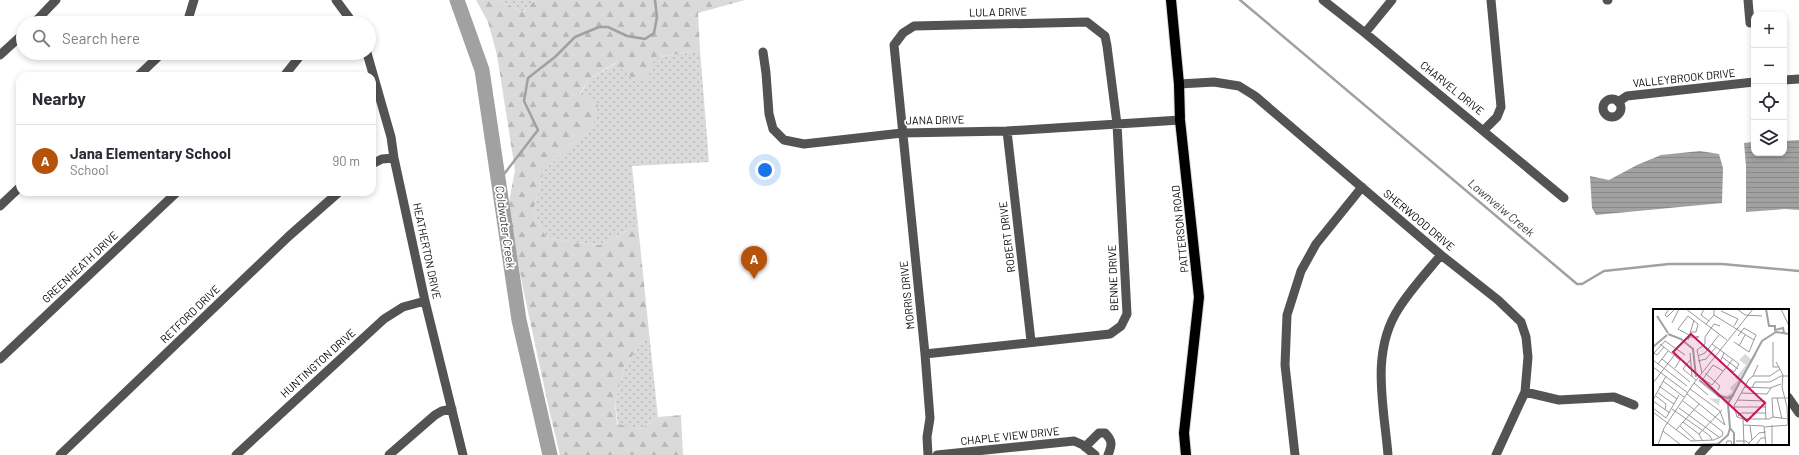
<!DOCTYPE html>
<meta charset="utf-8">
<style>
:root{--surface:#fff;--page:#f7f7f7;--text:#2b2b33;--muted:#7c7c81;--line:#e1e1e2;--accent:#b45309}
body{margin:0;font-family:Barlow,sans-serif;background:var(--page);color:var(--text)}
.controls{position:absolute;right:12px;top:12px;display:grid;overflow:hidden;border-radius:8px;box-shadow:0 2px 6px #0003}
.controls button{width:36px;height:36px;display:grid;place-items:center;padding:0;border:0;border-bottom:1px solid var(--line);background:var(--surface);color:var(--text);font:20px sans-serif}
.you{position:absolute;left:765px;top:170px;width:14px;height:14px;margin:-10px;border:3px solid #fff;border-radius:50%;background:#1a73e8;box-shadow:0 0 0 6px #1a73e833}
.badge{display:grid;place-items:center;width:26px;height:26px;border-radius:50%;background:var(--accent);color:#fff;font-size:13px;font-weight:700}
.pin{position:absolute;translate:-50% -33px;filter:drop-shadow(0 1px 2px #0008)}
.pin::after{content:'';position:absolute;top:21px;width:14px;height:12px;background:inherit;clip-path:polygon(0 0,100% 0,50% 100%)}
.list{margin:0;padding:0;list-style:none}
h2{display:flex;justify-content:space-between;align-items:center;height:52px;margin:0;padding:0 16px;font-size:17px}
h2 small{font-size:13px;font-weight:400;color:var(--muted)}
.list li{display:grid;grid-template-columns:26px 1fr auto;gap:12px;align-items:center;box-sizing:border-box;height:72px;padding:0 16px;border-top:1px solid var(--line)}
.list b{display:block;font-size:15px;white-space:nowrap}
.list p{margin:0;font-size:13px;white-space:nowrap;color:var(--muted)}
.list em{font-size:13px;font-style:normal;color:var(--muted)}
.icon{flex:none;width:22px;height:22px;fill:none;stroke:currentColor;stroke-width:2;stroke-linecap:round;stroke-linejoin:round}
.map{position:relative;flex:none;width:1799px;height:455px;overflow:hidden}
.search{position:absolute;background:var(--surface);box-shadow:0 2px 6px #0003;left:16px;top:16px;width:360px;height:44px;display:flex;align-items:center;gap:10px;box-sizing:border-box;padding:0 14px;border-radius:22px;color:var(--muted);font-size:15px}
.panel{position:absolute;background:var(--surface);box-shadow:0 2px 6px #0003;left:16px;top:72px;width:360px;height:124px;border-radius:12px}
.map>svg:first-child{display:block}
</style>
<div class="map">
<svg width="1799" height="455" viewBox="0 0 1799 455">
<defs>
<pattern id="grass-dots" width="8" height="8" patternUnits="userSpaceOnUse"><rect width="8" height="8" fill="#dadada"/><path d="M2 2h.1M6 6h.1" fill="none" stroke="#b9b9b9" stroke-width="1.8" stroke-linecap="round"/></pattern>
<pattern id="forest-firs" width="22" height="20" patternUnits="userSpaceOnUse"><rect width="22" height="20" fill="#dadada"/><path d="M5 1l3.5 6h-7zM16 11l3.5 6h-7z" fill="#b9b9b9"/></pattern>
<pattern id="water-rules" width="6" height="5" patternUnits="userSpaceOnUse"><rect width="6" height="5" fill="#a1a1a1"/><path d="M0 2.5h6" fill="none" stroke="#898989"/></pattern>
</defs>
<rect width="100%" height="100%" fill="#fff"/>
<path fill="url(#grass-dots)" d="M497,0H535L523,12Z
M700,50L709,162L632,166L638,225L600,245L564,241L546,237L533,211L544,170L593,127L580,95L588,80L617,63L635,81L655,58Z
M649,332L658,417L641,429L618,425L615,402L625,366Z"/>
<path fill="url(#forest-firs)" d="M476,0H497L523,12L535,0H745L698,13L700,50L655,58L648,78L635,81L616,63L588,80L580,94L598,104L593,127L544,170L533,211L546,237L564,241L600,245L638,225L649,332L625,366L615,402L617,424L641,429L658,417L681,415L683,455H560L550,414L523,288L508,207L515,170L497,55L488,22Z"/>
<path fill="url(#water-rules)" d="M1799,140V210L1785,209L1746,212V166L1744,143L1754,142V153H1784V141Z
M1700,151L1719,154L1723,168L1722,203L1596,215L1592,208L1590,176L1609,180L1637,165L1661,155Z"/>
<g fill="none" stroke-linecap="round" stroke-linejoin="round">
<path stroke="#a1a1a1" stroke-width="2.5" d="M1240,0L1577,284H1582L1604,271L1669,264H1722L1799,271
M498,182L538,130L524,101L528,78L555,57L575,37L599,27H608L627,36L645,39L654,33L657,17L655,0"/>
<path stroke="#a1a1a1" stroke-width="15" d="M457,0L482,70L519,320L550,455"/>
<g stroke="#dbdbdb" stroke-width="12">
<path id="major" d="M1171,0L1179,84L1180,120L1199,297L1184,433L1186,455"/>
</g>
<path stroke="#535353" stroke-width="9" d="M336,0L353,23
M1323,0L1365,33L1564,198
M1607,0H1608
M1748,0L1750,23
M34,23L56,0
M187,23L194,0
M1365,33L1392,0
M763,52L766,73L769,114L773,129L784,140L804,144L902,133L1007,131L1180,120
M367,53L391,137L394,158L425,301L463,455
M0,55L23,34
M138,76L162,53
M284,76L300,56L306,53
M1784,80L1799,79
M1179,84L1214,82L1239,86L1255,96L1441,255L1498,300L1521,322L1526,337L1528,357L1525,392L1496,455
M1603 108a9 9 0 1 1 18 0a9 9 0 1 1-18 0Z
M1618,102L1627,96L1754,82
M1484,130L1497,117L1501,107L1491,0
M1007,131L1031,341
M372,164L382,159L394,158
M0,206L20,187
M925,354L1110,334L1121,326L1127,314L1117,124L1107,46L1105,36L1087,22L914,26L903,33L894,45L925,354L930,418L927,437L928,455
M0,359L177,192
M1525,392L1559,400L1614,397L1634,405
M1788,397L1799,413
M1085,447L1099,433H1105C1113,441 1112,445 1108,455
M60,455L289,236L339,192
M236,455L384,319L403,307L425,301
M389,455L435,415L442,411L452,409
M937,455L1074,441L1083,445L1095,455
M1295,455L1285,365L1287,315L1301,271L1316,244L1362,187
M1388,455C1384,406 1370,352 1399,308C1411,289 1427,272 1441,255
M1699,455L1709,444"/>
<use href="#major" stroke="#000" stroke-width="10"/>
</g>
<g text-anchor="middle" stroke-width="3.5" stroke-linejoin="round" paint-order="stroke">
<g font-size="11" fill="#000" stroke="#fff">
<text transform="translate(998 12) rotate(-1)" y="4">LULA DRIVE</text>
<text transform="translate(1684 78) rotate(-6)" y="4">VALLEYBROOK DRIVE</text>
<text transform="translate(1452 88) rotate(39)" y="4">CHARVEL DRIVE</text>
<text transform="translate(935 120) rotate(-1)" y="4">JANA DRIVE</text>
<text transform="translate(1419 220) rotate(40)" y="4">SHERWOOD DRIVE</text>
<text transform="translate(1180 229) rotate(-96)" y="4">PATTERSON ROAD</text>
<text transform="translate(1007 237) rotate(-97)" y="4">ROBERT DRIVE</text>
<text transform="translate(427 251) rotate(78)" y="4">HEATHERTON DRIVE</text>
<text transform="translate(80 267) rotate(-43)" y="4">GREENHEATH DRIVE</text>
<text transform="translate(1113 278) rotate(-92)" y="4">BENNE DRIVE</text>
<text transform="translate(907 295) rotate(-96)" y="4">MORRIS DRIVE</text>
<text transform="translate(190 314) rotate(-44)" y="4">RETFORD DRIVE</text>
<text transform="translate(318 363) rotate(-42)" y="4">HUNTINGTON DRIVE</text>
<text transform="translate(1010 436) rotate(-6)" y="4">CHAPLE VIEW DRIVE</text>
</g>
<g font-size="12" font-style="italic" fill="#424242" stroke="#fff">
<text transform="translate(1501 208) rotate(40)" y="4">Lawnveiw Creek</text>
<text transform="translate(505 227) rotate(82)" y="4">Coldwater Creek</text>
</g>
</g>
<g transform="translate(1653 309)">
<rect width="136" height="136" fill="#fff"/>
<path d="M103,42V47L96,58L86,70L84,67L93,56L86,51L92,45L98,50L101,49Z" fill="#dadada"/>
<path d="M94,58H96L74,96L67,89L66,97L56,89L66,90L59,82L73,87L80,83L77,79L85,71L82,69L84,67L87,69Z" fill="#dadada"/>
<path fill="none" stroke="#a1a1a1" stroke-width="2" d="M113,0L116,17H122V21L130,19L131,24M4,7L15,24M15,25L28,30L40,40L43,68M0,38L14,26M46,71L66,87L75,89L81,86M77,119L81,124V136M45,136L65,135L75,126L77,119L75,95L109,32L123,23L136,25"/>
<path fill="none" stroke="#999" stroke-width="1" d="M16,0L12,6L14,8L22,0M33,0L74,31M51,0L48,6L56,12M84,0L92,6L109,7M128,0L136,17M68,2L85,10L81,17M61,6L101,31M19,14L26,0M53,15L61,6V0M36,26L25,20L35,7L45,15L43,23H37M85,27L91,19L103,26M36,28H46H43M35,31L41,11M81,33L96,43L103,26M120,33V58H126M7,35L27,51L22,59M59,35L86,55L81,63M86,37L92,26M11,38L4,46L1,44L12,32L32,46M136,43V60M37,44L39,68M71,44L67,53L81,63M45,47L52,44L66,26M69,48L85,60M9,50L37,73M38,50L30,60L43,71M0,51L34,77M45,52L53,50L63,38M123,53L130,66L129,78L134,98L135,116M5,55L15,42M0,58L35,84M70,62L60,56L50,70L59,76L80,50M49,64L44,41L52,35V28L61,15L67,17M52,64L67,77L65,81M100,67H117L127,60M100,67L105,56M10,72L31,88M0,74L23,44M41,74L55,86M6,77L24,90M91,78L117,79L128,75M99,79L102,73H117L128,67H136M37,80L67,102L72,116M5,84L21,95M88,84L114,85L118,79M34,85L72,116M3,87L13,95L12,101M124,89L129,110M0,91L13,67M84,91L112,92L113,110M0,92L17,104M30,92L70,123L69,127M81,98H113M0,99L13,109L26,86M26,99L66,128M19,100L49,121L57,127L59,131M0,103L38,132L61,131L69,127M84,108L81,97L96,70L100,67M84,108L90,110H116L120,108M84,108L88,104H113M120,108L119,89H136M120,108L136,110M90,110L91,136M30,113L46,125L49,131M90,116L111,117M119,116V136M27,117L42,131M97,117L99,131M111,118L136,116M111,118L113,136M23,121L46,95M10,122L28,136M46,125L69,101M83,132H93L98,136M96,134L106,124L113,123M5,136L11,119L41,74L100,0M73,136L74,132H78L79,136M103,136L108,129H113"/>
<path fill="#c2185b" fill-opacity="0.15" stroke="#c2185b" stroke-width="2" d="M38,25L112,94L94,112L20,43Z"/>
<rect width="136" height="136" fill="none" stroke="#000" stroke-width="2"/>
</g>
</svg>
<div class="controls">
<button>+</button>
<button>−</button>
<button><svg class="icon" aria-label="locate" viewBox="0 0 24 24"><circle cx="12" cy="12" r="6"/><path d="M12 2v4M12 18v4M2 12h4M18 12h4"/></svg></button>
<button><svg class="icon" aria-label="layers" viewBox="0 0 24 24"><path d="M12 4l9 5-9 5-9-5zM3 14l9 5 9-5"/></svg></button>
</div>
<div class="you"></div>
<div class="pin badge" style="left:754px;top:279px">A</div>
<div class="search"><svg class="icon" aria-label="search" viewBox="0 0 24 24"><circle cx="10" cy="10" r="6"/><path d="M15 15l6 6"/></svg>Search here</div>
<section class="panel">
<h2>Nearby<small></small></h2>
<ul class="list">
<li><span class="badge">A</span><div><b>Jana Elementary School</b><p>School</p></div><em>90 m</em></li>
</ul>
</section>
</div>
